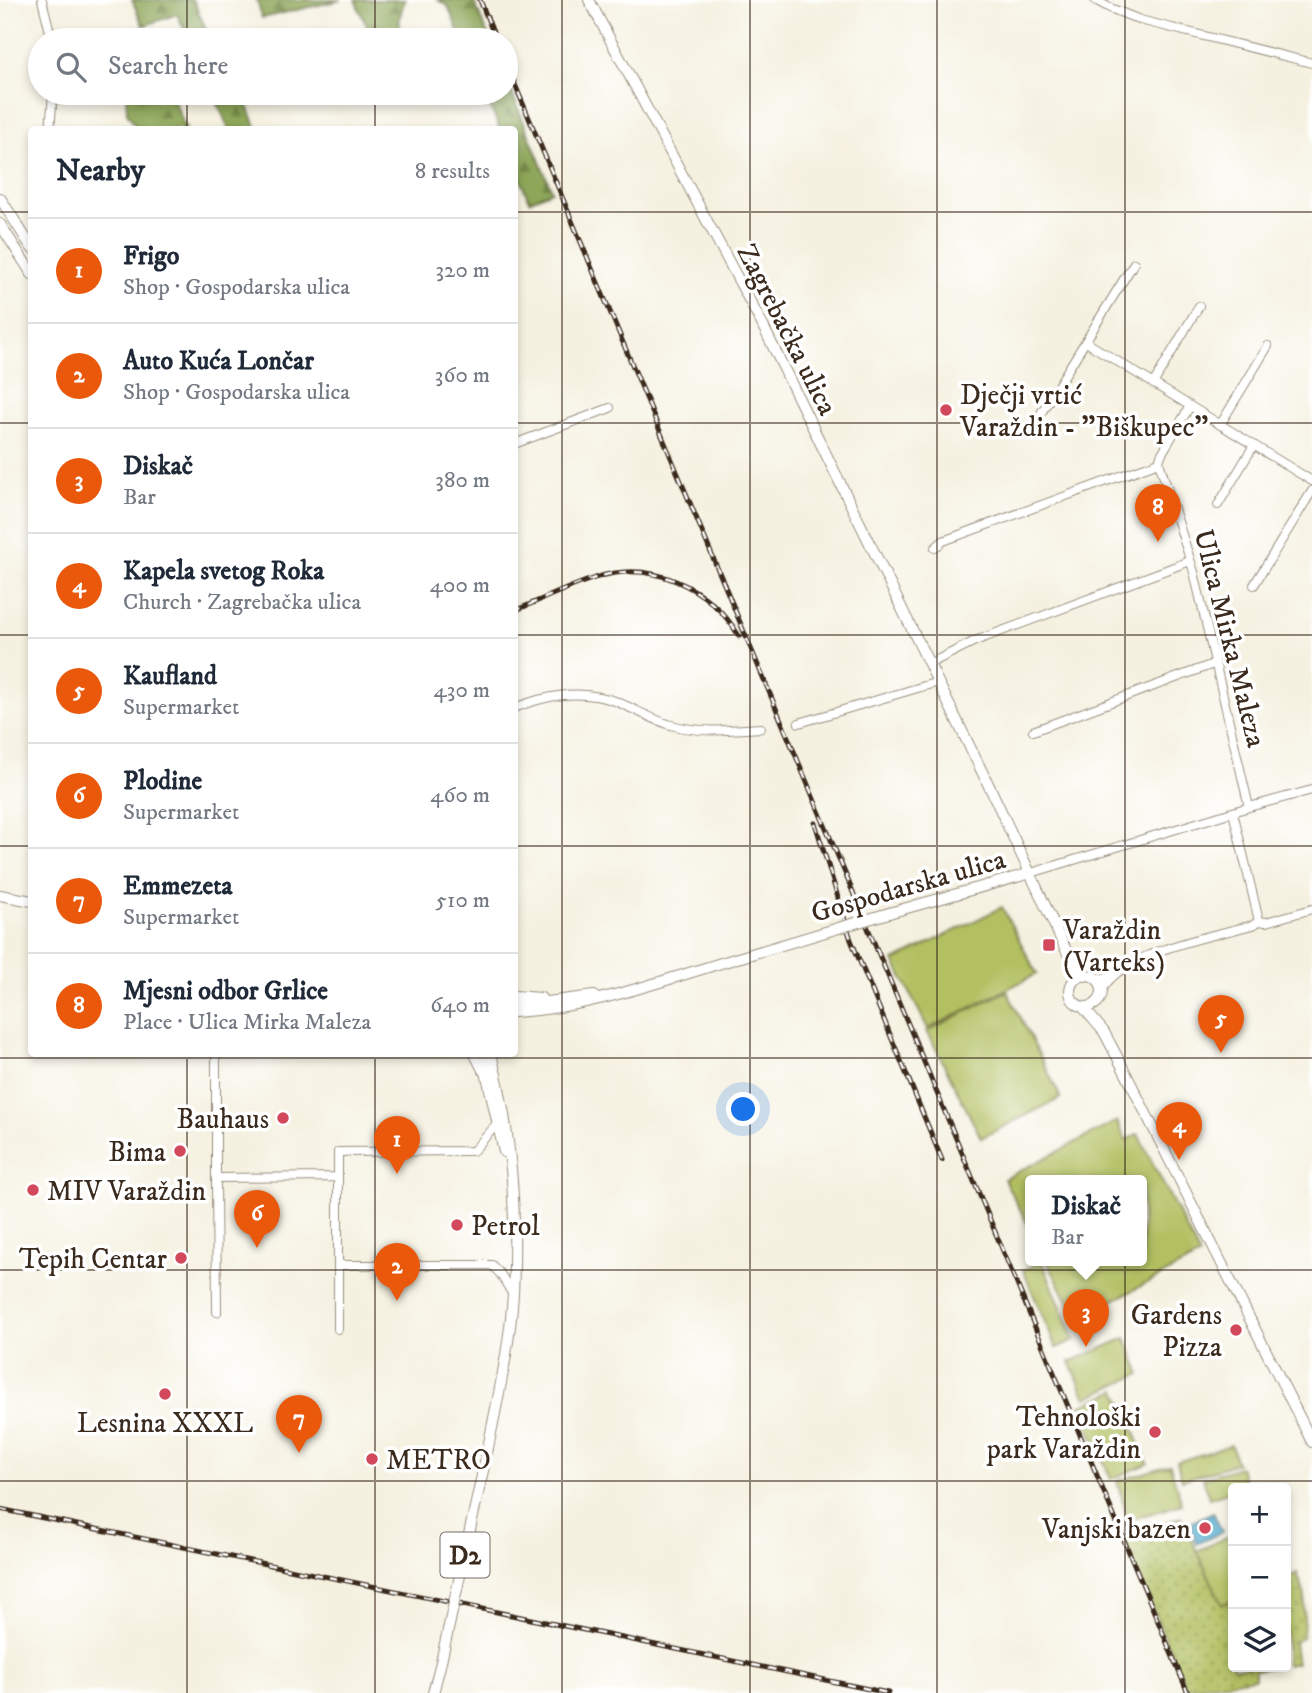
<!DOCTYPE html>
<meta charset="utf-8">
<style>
:root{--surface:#fff;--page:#f2f2f3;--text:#1f2937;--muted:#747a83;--line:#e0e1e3;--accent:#ea580c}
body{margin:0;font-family:"IM FELL DW Pica",serif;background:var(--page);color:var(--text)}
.controls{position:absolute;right:21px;bottom:21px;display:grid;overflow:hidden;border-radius:7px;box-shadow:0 4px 10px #0003}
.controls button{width:63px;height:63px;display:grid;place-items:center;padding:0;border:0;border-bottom:2px solid var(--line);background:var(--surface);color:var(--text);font:35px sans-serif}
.you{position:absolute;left:744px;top:1110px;width:24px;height:24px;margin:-18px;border:5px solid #fff;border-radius:50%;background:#1a73e8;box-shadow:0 0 0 10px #1a73e833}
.badge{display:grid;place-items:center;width:46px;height:46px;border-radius:50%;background:var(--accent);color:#fff;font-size:23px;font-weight:700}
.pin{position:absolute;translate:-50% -58px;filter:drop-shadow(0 2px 4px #0008)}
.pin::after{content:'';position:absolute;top:37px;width:24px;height:21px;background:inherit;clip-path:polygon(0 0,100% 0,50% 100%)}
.popup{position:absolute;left:1025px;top:1175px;width:122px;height:91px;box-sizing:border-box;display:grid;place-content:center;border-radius:7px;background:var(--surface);filter:drop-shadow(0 2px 5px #0005);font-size:23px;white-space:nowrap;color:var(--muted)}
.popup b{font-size:26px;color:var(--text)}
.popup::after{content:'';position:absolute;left:50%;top:100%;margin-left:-14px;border:14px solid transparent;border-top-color:var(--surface)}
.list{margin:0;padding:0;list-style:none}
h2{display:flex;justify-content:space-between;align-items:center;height:91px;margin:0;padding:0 28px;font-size:30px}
h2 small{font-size:23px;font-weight:400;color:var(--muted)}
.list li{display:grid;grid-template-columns:46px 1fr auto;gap:21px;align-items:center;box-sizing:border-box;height:105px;padding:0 28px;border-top:2px solid var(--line)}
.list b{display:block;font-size:26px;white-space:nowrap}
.list p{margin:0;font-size:23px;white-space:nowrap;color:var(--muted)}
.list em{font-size:23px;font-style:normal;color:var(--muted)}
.icon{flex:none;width:38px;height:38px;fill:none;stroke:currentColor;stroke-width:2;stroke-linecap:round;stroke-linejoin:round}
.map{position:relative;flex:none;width:1312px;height:1693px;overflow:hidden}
.search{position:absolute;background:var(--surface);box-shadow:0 4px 10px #0003;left:28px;top:28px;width:490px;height:77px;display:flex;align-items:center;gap:18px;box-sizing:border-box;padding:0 24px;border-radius:38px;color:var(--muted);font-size:26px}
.panel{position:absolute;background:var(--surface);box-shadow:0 4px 10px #0003;left:28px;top:126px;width:490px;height:931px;border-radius:7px}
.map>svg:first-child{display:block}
</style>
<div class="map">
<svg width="1312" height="1693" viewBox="0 0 1312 1693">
<defs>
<pattern id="forest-firs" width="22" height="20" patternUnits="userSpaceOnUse" patternTransform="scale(1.75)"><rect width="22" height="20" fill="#8da658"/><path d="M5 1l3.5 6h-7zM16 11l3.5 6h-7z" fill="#748748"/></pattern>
<pattern id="park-dots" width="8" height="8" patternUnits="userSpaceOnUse" patternTransform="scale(1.75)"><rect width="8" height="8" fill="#b2c062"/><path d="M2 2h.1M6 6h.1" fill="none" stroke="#929c50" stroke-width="1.8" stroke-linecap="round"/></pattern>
<pattern id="water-ripples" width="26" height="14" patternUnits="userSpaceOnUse" patternTransform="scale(1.75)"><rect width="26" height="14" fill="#4fa7cc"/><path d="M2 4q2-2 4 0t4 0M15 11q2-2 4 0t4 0" fill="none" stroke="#4388a5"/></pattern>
</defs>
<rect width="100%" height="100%" fill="#fff"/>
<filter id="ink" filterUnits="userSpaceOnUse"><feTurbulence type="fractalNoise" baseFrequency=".0143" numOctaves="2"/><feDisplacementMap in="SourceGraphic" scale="14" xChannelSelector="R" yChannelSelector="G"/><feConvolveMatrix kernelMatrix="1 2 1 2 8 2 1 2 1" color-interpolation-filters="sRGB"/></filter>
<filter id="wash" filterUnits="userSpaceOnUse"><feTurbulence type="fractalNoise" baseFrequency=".00686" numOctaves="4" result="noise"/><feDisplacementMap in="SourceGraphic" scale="28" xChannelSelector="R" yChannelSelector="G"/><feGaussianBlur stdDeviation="1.57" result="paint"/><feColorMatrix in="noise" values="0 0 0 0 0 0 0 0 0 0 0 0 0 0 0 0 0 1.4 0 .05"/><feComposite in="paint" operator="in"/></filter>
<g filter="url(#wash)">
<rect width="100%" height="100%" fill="#f5f1e0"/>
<path fill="#b2c062" stroke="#767540" stroke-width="2" d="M1002,907L1037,974L928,1029L894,961Z
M1007,991L1061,1098L981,1138L927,1031Z
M1117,1121L1126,1140L1138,1134L1200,1256L1077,1319L1047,1261H1142V1181H1030V1229L1004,1179Z
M1042,1262L1075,1340L1056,1348L1023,1270Z
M1126,1338L1141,1374L1086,1398L1070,1362Z
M1117,1390L1148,1464L1111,1479L1080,1406Z
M1231,1445L1237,1463L1182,1480L1177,1462Z
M1170,1465L1182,1504L1128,1520L1117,1481Z
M1240,1467L1246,1486L1233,1488V1490L1209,1498L1203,1478Z
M1233,1534V1600L1222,1605L1197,1551Z"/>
<path fill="url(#forest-firs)" stroke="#64683b" stroke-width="2" d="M132,0H193L211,40H189L177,14L143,26Z
M257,0H341L262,18Z
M355,0H405C399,16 397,24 404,40H373Z
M438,0H473L490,40H462L448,6Z
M506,79L552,191L529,201L515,165L514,130L500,129L484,93H506Z
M126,93H171L186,129H137L127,113Z
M213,93H241L248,106L257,129H229Z"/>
<path fill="url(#park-dots)" stroke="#767540" stroke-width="2" d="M1181,1517L1222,1605L1233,1600V1667H1275L1255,1670V1678L1186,1688L1123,1538Z
M1297,1573L1305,1596L1303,1636L1294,1643L1297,1663L1286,1665V1578Z"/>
<path fill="url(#water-ripples)" stroke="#456875" stroke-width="2" d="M1213,1512L1222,1532L1197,1544L1188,1524Z"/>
</g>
<g filter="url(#ink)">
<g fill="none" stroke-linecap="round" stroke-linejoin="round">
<g stroke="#988e7f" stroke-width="10">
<path id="minor" d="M42,0L52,40
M1095,0L1110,8L1140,20L1312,63
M50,130L53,93
M1086,342L1312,481
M1153,384L1199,306
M1190,406L1161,455L1159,462L1194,572L1249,807
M1220,425L1268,346
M1033,426L1134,263
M514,444L610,408
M1218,505L1254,445
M935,548L943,541L1159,462
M1254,585L1312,491
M929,664L975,641L1190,561
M514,708C547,695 580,689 615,701C635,709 654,721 675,726C703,733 732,730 761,728
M799,723L938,682
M1033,731L1216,663
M1031,873L1249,807L1312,790
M1259,921L1266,922L1312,909
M1093,977L1104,978L1113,975
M1102,991C1118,953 1215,935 1253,925L1259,921L1233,812
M216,1054V1178L338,1177
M216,1178L217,1312
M338,1265H492L501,1275L513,1295
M338,1329V1152L473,1151L499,1122"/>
</g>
<g stroke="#988e7f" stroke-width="12">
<path id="major" d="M589,0L762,324L992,792L1066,950L1078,969L1085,976
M0,198L32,248
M0,224L32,274
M0,895L32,901
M889,913L1031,873
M1070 991a16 16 0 1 1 32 0a16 16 0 1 1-32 0Z
M514,996L541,998
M515,1006L594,996
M1083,1007L1104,1032L1122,1066L1312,1442
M514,1012C595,1008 671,977 748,955
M475,1054L483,1070
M482,1054L504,1152
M488,1448C498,1397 510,1346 513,1294C517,1211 512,1134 491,1054
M433,1693L441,1662"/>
</g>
<use href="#minor" stroke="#fff" stroke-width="8"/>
<use href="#major" stroke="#fff" stroke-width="10"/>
<g stroke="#3b2a1e" stroke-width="5">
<path id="rail" d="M480,0L496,40
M506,63L1188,1693
M514,611C541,600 568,587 595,578C651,559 710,587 739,636
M815,823L851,940L942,1160
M0,1509L888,1693"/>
</g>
<use href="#rail" stroke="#fff" stroke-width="2.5" stroke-dasharray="8" stroke-linecap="butt"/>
<g stroke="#988e7f" stroke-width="12" stroke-linecap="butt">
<path id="major-bridge" d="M748,955L889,913
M441,1662L488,1448"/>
</g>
<use href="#major-bridge" stroke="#fff" stroke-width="10"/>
</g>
</g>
<path fill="none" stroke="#3b2a1e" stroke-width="2" stroke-opacity="0.55" d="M187,0V40M375,0V40M562,0V1693M750,0V1693M937,0V1693M1125,0V1693M187,93V130M375,93V130M0,212H32M514,212H1312M0,423H32M514,423H1312M0,635H32M514,635H1312M0,846H32M514,846H1312M187,1054V1693M375,1054V1693M0,1058H1312M0,1270H1312M0,1481H1312"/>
<g fill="#d1495b" stroke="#fff" stroke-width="2.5">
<circle cx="946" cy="410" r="7"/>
<rect x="1042" y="938" width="14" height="14" rx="3.5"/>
<circle cx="283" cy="1118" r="7"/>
<circle cx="180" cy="1151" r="7"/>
<circle cx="33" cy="1190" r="7"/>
<circle cx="457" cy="1225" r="7"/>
<circle cx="181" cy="1258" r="7"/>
<circle cx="1236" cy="1330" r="7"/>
<circle cx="165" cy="1394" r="7"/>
<circle cx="1155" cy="1432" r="7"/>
<circle cx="372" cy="1459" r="7"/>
<circle cx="1205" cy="1528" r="7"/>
</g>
<g text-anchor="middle" stroke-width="7" stroke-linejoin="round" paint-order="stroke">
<rect fill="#fff" stroke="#766a62" stroke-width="2" x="440.5" y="1532.5" width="49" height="45" rx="5"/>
<g font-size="26" font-weight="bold" fill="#3b2a1e">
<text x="465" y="1564">D2</text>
</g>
<g font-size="28" fill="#3b2a1e" stroke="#fff">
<text transform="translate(788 329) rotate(63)" y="10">Zagrebačka ulica</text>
<text transform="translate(1231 638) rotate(76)" y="10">Ulica Mirka Maleza</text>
<text transform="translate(908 885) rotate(-16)" y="10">Gospodarska ulica</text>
</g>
<g font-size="28" fill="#3b2a1e" stroke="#fff" text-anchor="end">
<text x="960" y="404" text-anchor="start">Dječji vrtić<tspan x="960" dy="32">Varaždin - "Biškupec"</tspan></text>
<text x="1063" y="939" text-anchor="start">Varaždin<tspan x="1063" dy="32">(Varteks)</tspan></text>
<text x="269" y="1128">Bauhaus</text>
<text x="166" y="1161">Bima</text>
<text x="47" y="1200" text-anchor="start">MIV Varaždin</text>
<text x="471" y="1235" text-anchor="start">Petrol</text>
<text x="167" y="1268">Tepih Centar</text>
<text x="1222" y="1324">Gardens<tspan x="1222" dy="32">Pizza</tspan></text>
<text x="1141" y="1426">Tehnološki<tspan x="1141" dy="32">park Varaždin</tspan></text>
<text x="165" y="1432" text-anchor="middle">Lesnina XXXL</text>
<text x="386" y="1469" text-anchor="start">METRO</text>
<text x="1191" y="1538">Vanjski bazen</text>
</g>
</g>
</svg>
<div class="controls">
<button>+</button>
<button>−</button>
<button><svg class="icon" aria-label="layers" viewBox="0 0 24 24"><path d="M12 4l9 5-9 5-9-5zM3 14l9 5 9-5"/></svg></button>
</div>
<div class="you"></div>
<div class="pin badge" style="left:397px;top:1174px">1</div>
<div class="pin badge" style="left:397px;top:1301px">2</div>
<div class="pin badge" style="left:1086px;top:1347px">3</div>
<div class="popup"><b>Diskač</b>Bar</div>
<div class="pin badge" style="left:1179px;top:1160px">4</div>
<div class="pin badge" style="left:1221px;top:1053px">5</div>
<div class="pin badge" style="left:257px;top:1248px">6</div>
<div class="pin badge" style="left:299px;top:1453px">7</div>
<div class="pin badge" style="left:1158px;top:542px">8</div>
<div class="search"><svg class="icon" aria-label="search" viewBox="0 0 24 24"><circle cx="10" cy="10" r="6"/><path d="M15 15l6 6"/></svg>Search here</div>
<section class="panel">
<h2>Nearby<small>8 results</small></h2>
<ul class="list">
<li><span class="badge">1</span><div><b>Frigo</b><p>Shop · Gospodarska ulica</p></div><em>320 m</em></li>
<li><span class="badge">2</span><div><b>Auto Kuća Lončar</b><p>Shop · Gospodarska ulica</p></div><em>360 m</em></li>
<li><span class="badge">3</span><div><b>Diskač</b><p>Bar</p></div><em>380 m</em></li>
<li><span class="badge">4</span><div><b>Kapela svetog Roka</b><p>Church · Zagrebačka ulica</p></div><em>400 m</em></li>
<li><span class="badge">5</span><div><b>Kaufland</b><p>Supermarket</p></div><em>430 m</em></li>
<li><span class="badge">6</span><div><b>Plodine</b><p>Supermarket</p></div><em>460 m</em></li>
<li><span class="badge">7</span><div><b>Emmezeta</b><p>Supermarket</p></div><em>510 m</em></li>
<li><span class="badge">8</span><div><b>Mjesni odbor Grlice</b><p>Place · Ulica Mirka Maleza</p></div><em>640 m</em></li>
</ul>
</section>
</div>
